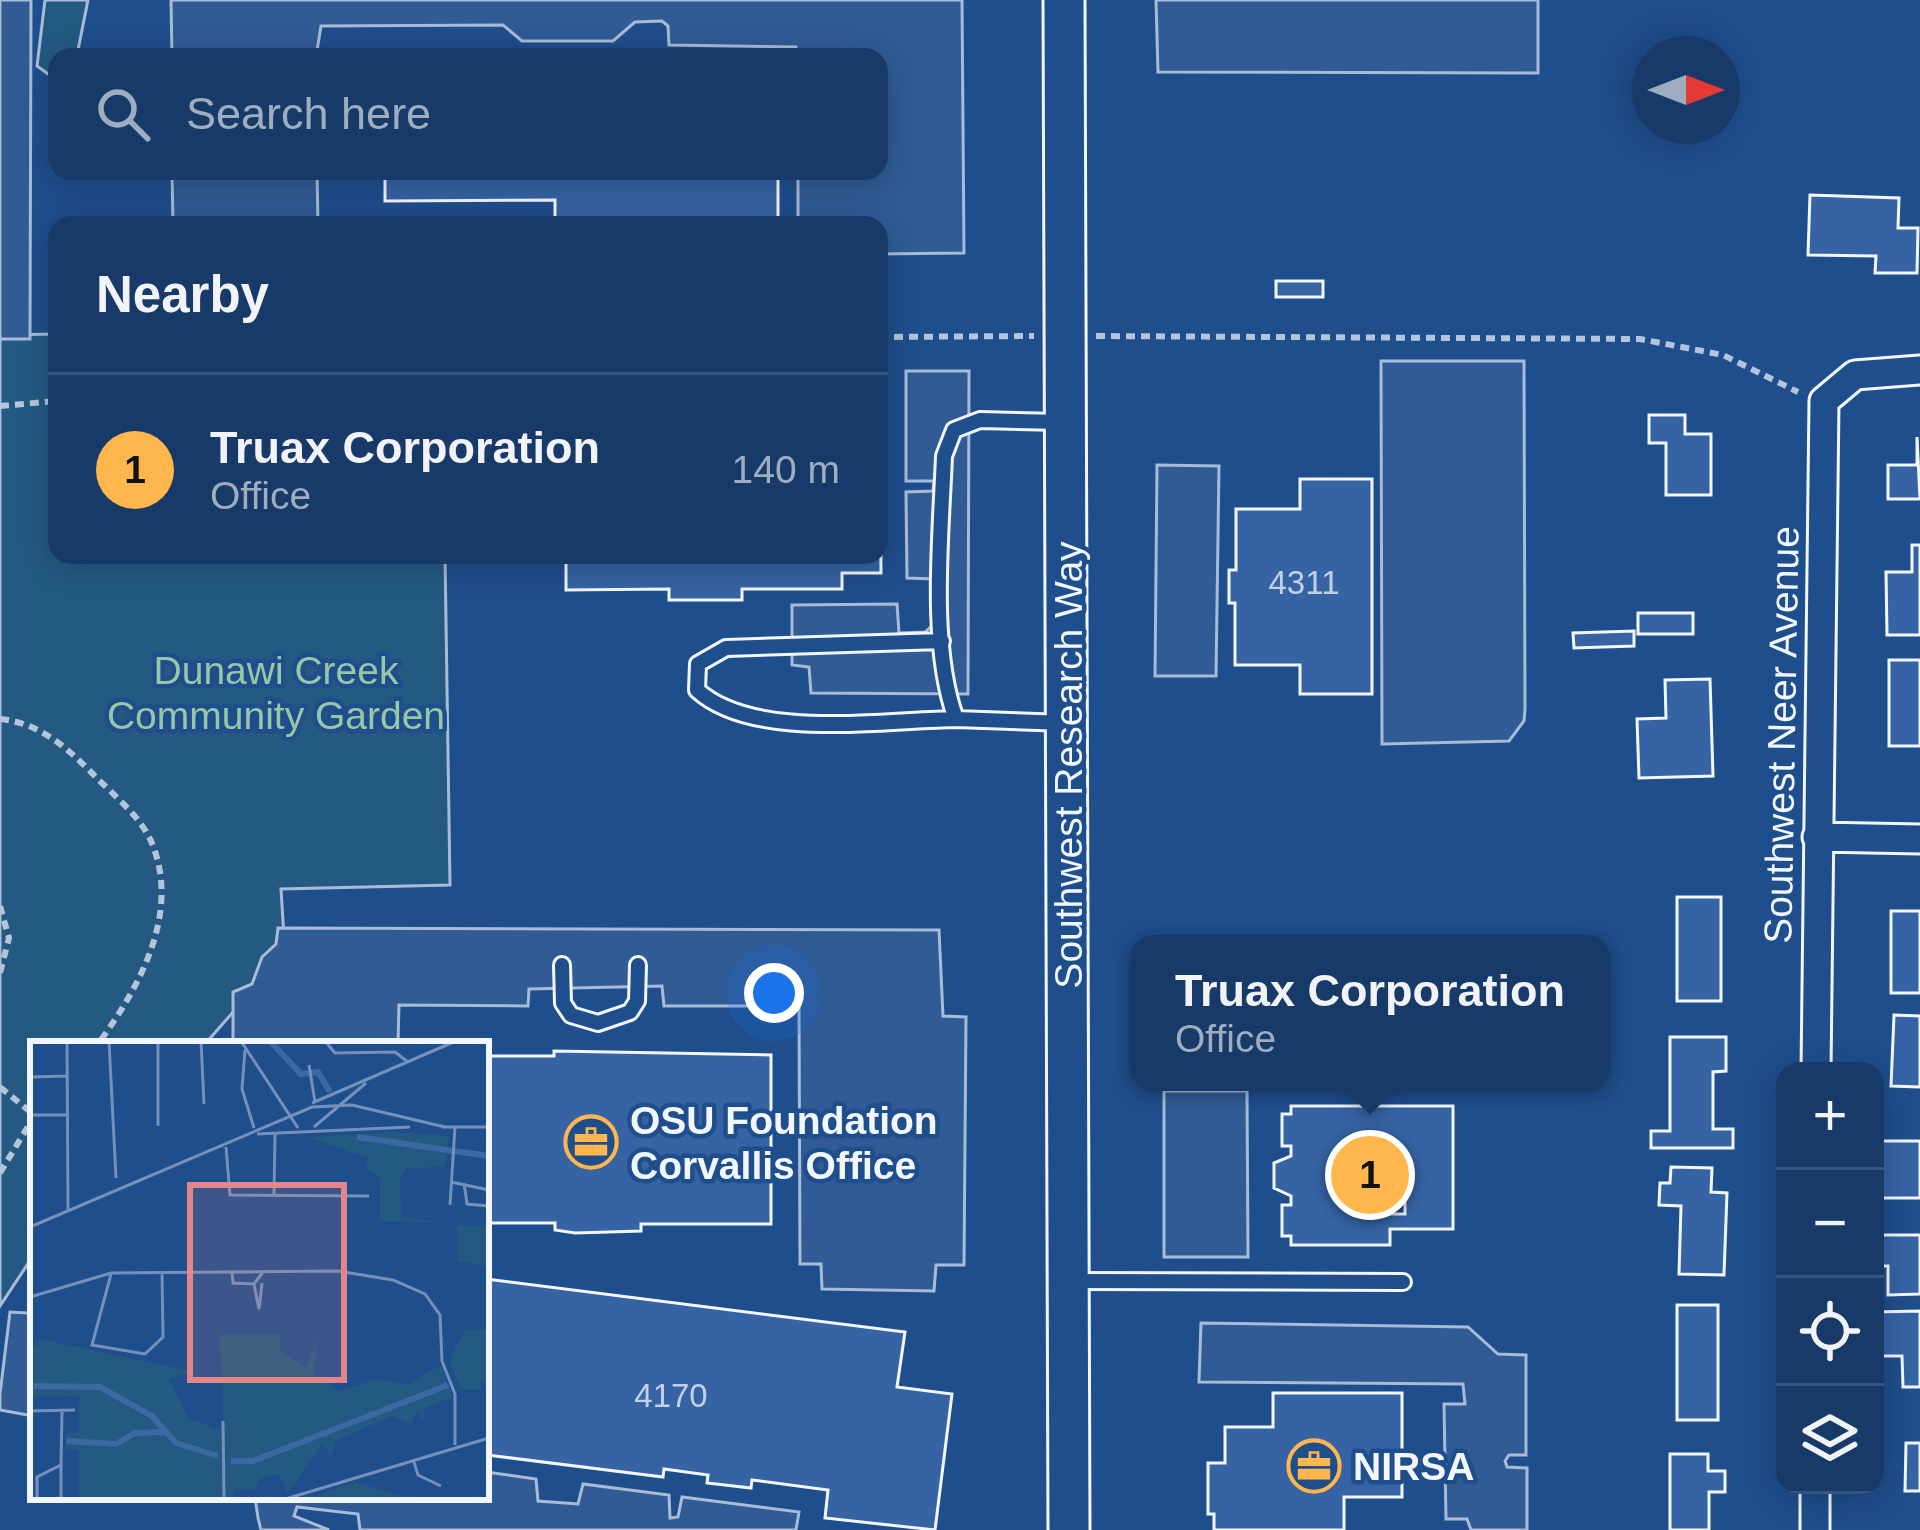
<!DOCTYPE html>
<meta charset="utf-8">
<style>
:root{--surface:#173a69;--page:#20416f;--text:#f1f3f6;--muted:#9eadc0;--line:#36547d;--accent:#ffb74d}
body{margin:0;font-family:Arial,sans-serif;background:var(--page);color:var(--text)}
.controls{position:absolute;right:36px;bottom:36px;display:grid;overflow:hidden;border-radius:24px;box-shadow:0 6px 30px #0003}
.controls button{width:108px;height:108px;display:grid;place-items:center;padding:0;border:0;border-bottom:3px solid var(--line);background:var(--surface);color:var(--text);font:60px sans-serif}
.compass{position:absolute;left:1632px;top:36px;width:108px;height:108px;border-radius:50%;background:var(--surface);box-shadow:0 6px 30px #0003;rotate:90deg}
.you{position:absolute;left:774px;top:993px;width:42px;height:42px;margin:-30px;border:9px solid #fff;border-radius:50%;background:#1a73e8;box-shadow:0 0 0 18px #1a73e833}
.badge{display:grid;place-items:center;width:78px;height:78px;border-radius:50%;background:var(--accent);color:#111;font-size:39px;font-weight:700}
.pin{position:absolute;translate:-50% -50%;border:6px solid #fff;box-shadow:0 3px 12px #0006}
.popup{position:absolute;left:1130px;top:935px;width:480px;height:156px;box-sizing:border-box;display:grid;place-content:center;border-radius:24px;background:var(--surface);filter:drop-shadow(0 3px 9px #0005);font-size:39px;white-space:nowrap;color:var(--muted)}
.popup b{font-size:45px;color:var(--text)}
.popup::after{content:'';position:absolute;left:50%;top:100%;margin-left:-24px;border:24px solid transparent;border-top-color:var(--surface)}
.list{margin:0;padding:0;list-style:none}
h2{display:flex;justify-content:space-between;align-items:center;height:156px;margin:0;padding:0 48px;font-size:51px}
h2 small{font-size:39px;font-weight:400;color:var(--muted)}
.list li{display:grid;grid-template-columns:78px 1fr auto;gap:36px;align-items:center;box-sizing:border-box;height:192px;padding:0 48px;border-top:3px solid var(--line)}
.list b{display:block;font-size:45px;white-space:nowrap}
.list p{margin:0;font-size:39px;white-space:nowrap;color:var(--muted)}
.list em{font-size:39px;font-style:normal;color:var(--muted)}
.icon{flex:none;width:66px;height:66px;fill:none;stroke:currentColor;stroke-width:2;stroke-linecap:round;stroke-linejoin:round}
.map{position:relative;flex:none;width:1920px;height:1530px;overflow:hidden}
.search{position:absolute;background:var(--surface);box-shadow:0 6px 30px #0003;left:48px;top:48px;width:840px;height:132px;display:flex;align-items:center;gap:30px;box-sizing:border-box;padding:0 42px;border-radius:24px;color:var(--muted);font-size:45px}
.panel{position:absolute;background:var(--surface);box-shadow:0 6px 30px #0003;left:48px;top:216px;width:840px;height:348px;border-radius:24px}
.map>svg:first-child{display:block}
</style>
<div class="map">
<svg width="1920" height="1530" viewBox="0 0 1920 1530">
<rect width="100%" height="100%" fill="#1f4e8c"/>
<path fill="#245a82" stroke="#a8bbd7" stroke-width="3" d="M45,0H88L77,55L57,57V74L51,76L37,66Z
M57,334V555H445L450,885L281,889L285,953L205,1044H33V1256L0,1306V335Z"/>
<path fill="#305b95" stroke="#a8bbd7" stroke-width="3" d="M0,0H31L30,339H0Z
M171,0H962L964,253L879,254V225H798V171H879V57H797L796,47L669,45L668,26L662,21L635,22L613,41H522L503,25L321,26L316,57H172Z
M1156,0H1538V73L1158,72Z
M172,171H317L318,225H173Z
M1381,361H1524L1525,709L1524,721L1509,741L1382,744Z
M906,371H969L968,694L811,693L809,667L792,665V605L897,604L899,633L925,632L934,624V579L907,578L906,492L933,491L934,481H906Z
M1157,465L1219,466L1216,676H1155Z
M278,928L939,930L943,1016L966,1017L964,1265H936L934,1291L822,1289L821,1264H800L799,1006H664L662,986L529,989L528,1006L399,1005L398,1044H233V992L252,984L262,957L276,944Z
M1164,1091H1247L1248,1257H1164Z
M33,1293V1416L0,1410V1394L10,1312L28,1313Z
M1201,1323L1468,1327L1498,1354L1526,1355V1455H1509L1505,1461L1507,1467L1527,1468V1530H1471L1467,1519H1446L1444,1404H1465L1463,1384L1199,1382Z
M486,1472L536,1479L538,1501L578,1504L583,1484L669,1495L670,1518L678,1517L682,1497L799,1512L796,1530H360L358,1514L297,1507L294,1516L329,1530H261L258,1518L255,1497H486Z"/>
<path fill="#3563a3" stroke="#f2f6ff" stroke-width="3" fill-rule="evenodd" d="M385,171H778V225H555V200L385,201Z
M1810,195L1899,198L1898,228H1918L1917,273H1875L1876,256L1808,255Z
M1276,281H1323V297H1276Z
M880,396L881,573H842V589H742V600H669V589L566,590V555H879Z
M1649,415H1685V434H1711V495H1666V443H1649Z
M1917,437L1920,499H1888V465H1917Z
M1300,479H1372V694H1300V665H1235V603H1229V570H1236V509H1300Z
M1912,545H1920V635H1887L1886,572H1912Z
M1638,613H1693V634H1638Z
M1634,631V646L1574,648L1573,633Z
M1889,660H1920V746H1889Z
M1710,679L1713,776L1639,778L1637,719L1666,718L1665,680Z
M1677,897H1721V1001H1677Z
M1891,911H1920V993H1891Z
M1894,1015L1920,1016V1087L1891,1086Z
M1670,1037H1726V1071L1713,1072V1129H1733V1148H1651V1131H1670Z
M554,1051L771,1055V1224H641V1231L575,1233L555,1230V1223H486V1056H554Z
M1291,1106H1453V1229H1390V1245H1291V1236H1282V1205H1291V1196L1274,1188V1163L1291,1156V1146H1282V1114H1291ZM1339,1154H1405V1214H1389V1198H1340Z
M1882,1141H1920V1198H1879L1875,1169H1882Z
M1671,1167L1712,1168L1711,1192L1727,1193L1724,1275L1679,1274L1681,1206L1659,1205L1660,1183H1670Z
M1876,1235H1920V1294L1888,1295V1266H1876Z
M486,1279L905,1332L897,1387L952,1394L935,1530L825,1518L828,1490L752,1480L751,1488L707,1483L708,1475L664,1469L663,1477L487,1455Z
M1677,1305H1718V1420H1677Z
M1920,1311V1387H1903L1902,1356H1875V1312Z
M1273,1393H1402V1497H1344V1530H1214V1514H1208V1463H1225V1427H1273Z
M1906,1443H1920V1491H1905Z
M1670,1454H1708V1471H1725V1492H1709V1530H1670Z"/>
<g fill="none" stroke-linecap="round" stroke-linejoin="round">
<g stroke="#f2f6ff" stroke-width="20">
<path id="lane" d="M1061,422L980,420L954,430L944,456C941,535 929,646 956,719L1066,723
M942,641L726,648L698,664L697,690C753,741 882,720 956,719
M562,965L563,1003L571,1015L598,1023L630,1012L637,1001L638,965
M1072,1281L1403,1282"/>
</g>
<g stroke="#f2f6ff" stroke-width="33">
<path id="street" d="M1817,837L1920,839
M1816,1071L1824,401L1855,375L1920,370
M1815,1530V1485"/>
</g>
<g stroke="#f2f6ff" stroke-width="45">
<path id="secondary" d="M1064,0L1069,1530"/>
</g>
<path stroke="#b3c4dc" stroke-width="6" stroke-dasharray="9 6" stroke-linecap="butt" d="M1096,336L1640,339L1723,355L1798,392
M879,337L1034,336
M0,406L57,401
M0,719C40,723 66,747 93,774C113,795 143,818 153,846C180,916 138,989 98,1044
M0,906L9,938L0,973
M0,1087L33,1114
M0,1173L33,1118"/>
<use href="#lane" stroke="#1f4e8c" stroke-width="14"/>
<use href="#street" stroke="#1f4e8c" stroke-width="27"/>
<use href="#secondary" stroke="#1f4e8c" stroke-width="39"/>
</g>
<defs>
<g id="office-ring" transform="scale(2.7)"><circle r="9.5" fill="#1f4e8c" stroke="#ffb74d" stroke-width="1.5"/><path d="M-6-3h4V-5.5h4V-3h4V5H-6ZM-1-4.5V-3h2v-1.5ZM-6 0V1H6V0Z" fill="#ffb74d"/></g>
</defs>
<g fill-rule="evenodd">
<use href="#office-ring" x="591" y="1142"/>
<use href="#office-ring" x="1314" y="1466"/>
</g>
<g text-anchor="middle" stroke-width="9" stroke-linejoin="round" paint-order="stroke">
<g font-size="33" fill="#c3d1e8">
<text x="1304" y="594">4311</text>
<text x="671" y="1407">4170</text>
</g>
<g font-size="39" fill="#97c8a6" stroke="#1f4e8c">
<text x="276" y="684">Dunawi Creek<tspan x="276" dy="45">Community Garden</tspan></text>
</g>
<g font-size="39" fill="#f2f6ff" stroke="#1f4e8c">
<text transform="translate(1781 735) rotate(-89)" y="14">Southwest Neer Avenue</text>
<text transform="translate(1068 765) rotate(-90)" y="14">Southwest Research Way</text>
</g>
<g font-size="39" font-weight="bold" fill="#f2f6ff" stroke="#1f4e8c" text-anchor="start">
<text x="630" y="1134">OSU Foundation<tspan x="630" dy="45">Corvallis Office</tspan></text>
<text x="1353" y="1480">NIRSA</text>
</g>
</g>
<g transform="translate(30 1041)">
<rect width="459" height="459" fill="#1f4e8c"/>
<path d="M366,91L419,95L415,126L377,127L370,136L371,175L406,181L350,180V136L336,128L338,117L277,96ZM459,184V225L427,220V185ZM459,288V346L450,339L452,348L432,349L420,323L426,304L436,289ZM249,293L250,310L276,327L288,297L283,333L309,350L347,338L377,344L411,324L422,356L394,367V380L386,371L381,383L362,375L306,399L301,416L293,403L257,452L249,433L229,438L224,449H205L203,459H49V409L36,408V393L49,391V355L0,356V311L10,298L165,331L139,338L159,378L187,388L194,387L190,294ZM324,441L387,459H275Z" fill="#245a82"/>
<path fill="none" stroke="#3b69a3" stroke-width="6" d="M240,0L271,33L288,31L300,51M327,96L459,115M0,345L70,346L122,375L146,402L188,415M36,400L86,403L105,392L136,391M201,420H223L418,344"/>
<path fill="none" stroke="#7391ba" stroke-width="3" d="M37,0L38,169M79,0L86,137M128,0V85M171,0L174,63M211,0L268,87M295,0L305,12L365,11L378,21M215,9L212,48L224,87M279,24L285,61M0,36L37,35M282,62L426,0M0,74H37M284,86L336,42M412,86H459M227,93L380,86M196,106L200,154L339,155M421,141L459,149M434,142L437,163L459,165M244,155L245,92M420,164L425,86M0,186L282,66L322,64L415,86M202,231L203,242L224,243L233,231M81,233L62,304L115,313L133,296L132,231M0,236V304M224,243L229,268L232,242M0,256L81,232L308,230L363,239L395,253L410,274L412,320L425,353V404M0,370L45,369M193,380L194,459M383,418L388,434L411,445M31,424L7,436V458H31V424L32,370M252,459L459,397"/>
<path fill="#e38589" fill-opacity="0.15" stroke="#e38589" stroke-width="6" d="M160,144H314V339H160Z"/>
<rect width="459" height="459" fill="none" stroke="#f2f6ff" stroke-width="6"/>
</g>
</svg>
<div class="controls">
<button>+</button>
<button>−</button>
<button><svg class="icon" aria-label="locate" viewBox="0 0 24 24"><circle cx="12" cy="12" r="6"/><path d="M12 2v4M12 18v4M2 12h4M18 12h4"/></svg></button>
<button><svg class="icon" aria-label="layers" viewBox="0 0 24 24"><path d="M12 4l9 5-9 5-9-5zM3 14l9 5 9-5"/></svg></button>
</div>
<svg class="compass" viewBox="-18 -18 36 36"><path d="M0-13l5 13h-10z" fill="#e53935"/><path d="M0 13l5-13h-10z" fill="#9eadc0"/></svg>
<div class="you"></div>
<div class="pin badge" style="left:1370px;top:1175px">1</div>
<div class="popup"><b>Truax Corporation</b>Office</div>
<div class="search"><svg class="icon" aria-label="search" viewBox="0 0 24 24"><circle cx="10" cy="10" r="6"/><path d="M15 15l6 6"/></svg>Search here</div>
<section class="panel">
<h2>Nearby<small></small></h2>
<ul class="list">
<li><span class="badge">1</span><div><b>Truax Corporation</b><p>Office</p></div><em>140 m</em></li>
</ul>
</section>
</div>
